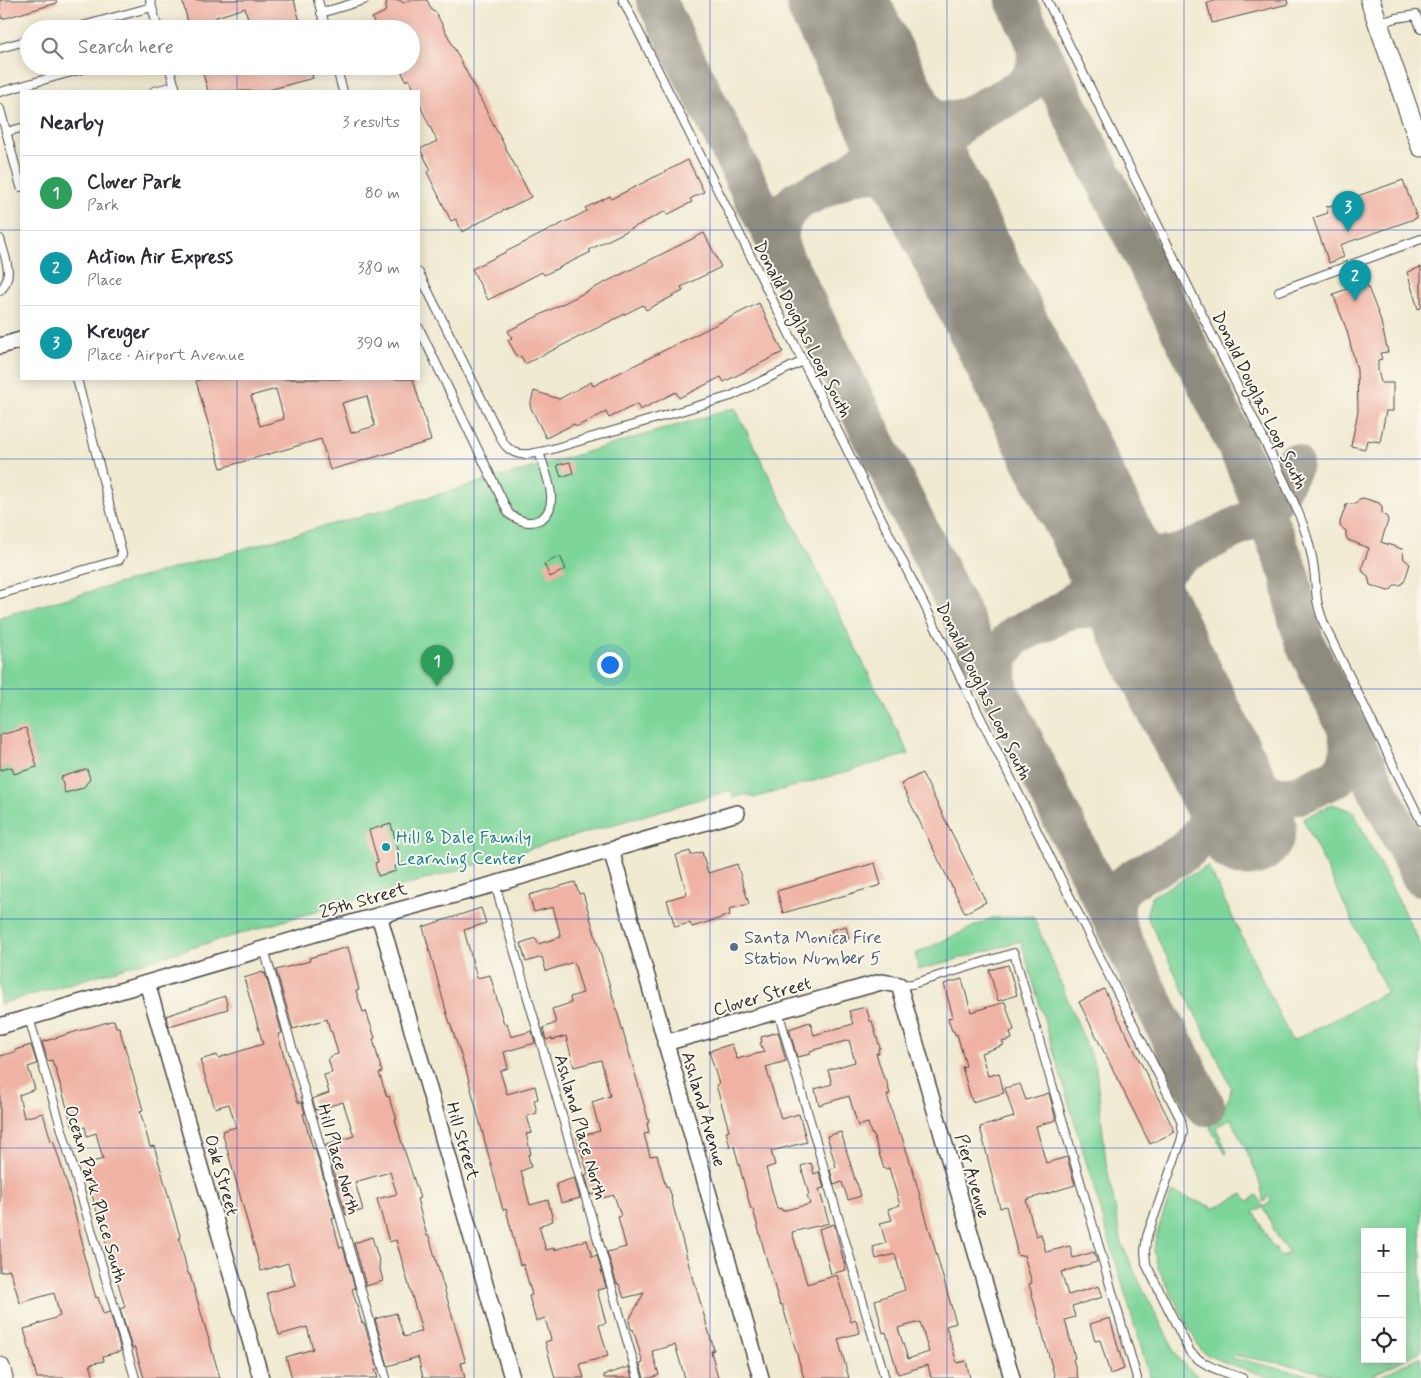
<!DOCTYPE html>
<meta charset="utf-8">
<style>
:root{--surface:#fff;--page:#f2f2f3;--text:#2b2b33;--muted:#7c7c81;--line:#e1e1e2;--accent:#0b8043}
body{margin:0;font-family:Mynerve,sans-serif;background:var(--page);color:var(--text)}
.controls{position:absolute;right:15px;bottom:15px;display:grid;overflow:hidden;border-radius:0px;box-shadow:0 2px 12px #0003}
.controls button{width:45px;height:45px;display:grid;place-items:center;padding:0;border:0;border-bottom:1px solid var(--line);background:var(--surface);color:var(--text);font:25px sans-serif}
.you{position:absolute;left:609px;top:664px;width:18px;height:18px;margin:-12px;border:4px solid #fff;border-radius:50%;background:#1a73e8;box-shadow:0 0 0 8px #1a73e833}
.badge{display:grid;place-items:center;width:32px;height:32px;border-radius:50%;background:var(--accent);color:#fff;font-size:16px;font-weight:700}
.pin{position:absolute;translate:-50% -41px;filter:drop-shadow(0 1px 2px #0008)}
.pin::after{content:'';position:absolute;top:26px;width:18px;height:15px;background:inherit;clip-path:polygon(0 0,100% 0,50% 100%)}
.list{margin:0;padding:0;list-style:none}
h2{display:flex;justify-content:space-between;align-items:center;height:65px;margin:0;padding:0 20px;font-size:21px}
h2 small{font-size:16px;font-weight:400;color:var(--muted)}
.list li{display:grid;grid-template-columns:32px 1fr auto;gap:15px;align-items:center;box-sizing:border-box;height:75px;padding:0 20px;border-top:1px solid var(--line)}
.list b{display:block;font-size:19px;white-space:nowrap}
.list p{margin:0;font-size:16px;white-space:nowrap;color:var(--muted)}
.list em{font-size:16px;font-style:normal;color:var(--muted)}
.icon{flex:none;width:28px;height:28px;fill:none;stroke:currentColor;stroke-width:2;stroke-linecap:round;stroke-linejoin:round}
.map{position:relative;flex:none;width:1421px;height:1378px;overflow:hidden}
.search{position:absolute;background:var(--surface);box-shadow:0 2px 12px #0003;left:20px;top:20px;width:400px;height:55px;display:flex;align-items:center;gap:12px;box-sizing:border-box;padding:0 18px;border-radius:28px;color:var(--muted);font-size:19px}
.panel{position:absolute;background:var(--surface);box-shadow:0 2px 12px #0003;left:20px;top:90px;width:400px;height:290px;border-radius:0px}
.map>svg:first-child{display:block}
</style>
<div class="map">
<svg width="1421" height="1378" viewBox="0 0 1421 1378">
<rect width="100%" height="100%" fill="#fbf7ec"/>
<filter id="ink" filterUnits="userSpaceOnUse"><feTurbulence type="fractalNoise" baseFrequency=".02" numOctaves="2"/><feDisplacementMap in="SourceGraphic" scale="10" xChannelSelector="R" yChannelSelector="G"/><feConvolveMatrix kernelMatrix="1 2 1 2 8 2 1 2 1" color-interpolation-filters="sRGB"/></filter>
<filter id="wash" filterUnits="userSpaceOnUse"><feTurbulence type="fractalNoise" baseFrequency=".0096" numOctaves="4" result="noise"/><feDisplacementMap in="SourceGraphic" scale="20" xChannelSelector="R" yChannelSelector="G"/><feGaussianBlur stdDeviation="1.12" result="paint"/><feColorMatrix in="noise" values="0 0 0 0 0 0 0 0 0 0 0 0 0 0 0 0 0 1.4 0 .05"/><feComposite in="paint" operator="in"/></filter>
<g filter="url(#wash)">
<rect width="100%" height="100%" fill="#f0ead1"/>
<path fill="#7dd59a" stroke="#548062" fill-rule="evenodd" d="M735,408L909,754L753,798L746,794L733,798L731,790L0,1004V617L529,469Z
M1332,804L1353,811L1421,945V1351L1367,1378H1343L1290,1365L1233,1355L1232,1358L1323,1378H1271L1218,1360L1206,1354L1200,1349L1158,1268C1157,1263 1155,1258 1154,1252C1154,1236 1166,1207 1172,1192L1212,1207V1209L1243,1194L1249,1202L1251,1199L1257,1195L1263,1207L1271,1202L1269,1195L1267,1196L1266,1200L1263,1202C1263,1177 1241,1142 1231,1119L1216,1127L1227,1152L1225,1153L1208,1124L1220,1116L1230,1095L1231,1088L1225,1074L1146,915L1152,896L1208,866L1292,1041L1387,992L1303,819ZM1263,1207L1281,1244H1283L1285,1248L1288,1250V1254L1286,1255L1285,1252L1284,1256L1278,1254L1276,1251L1277,1248H1273L1256,1215L1254,1214L1253,1212ZM1365,1232H1402V1359H1365Z
M1033,916L1096,1068L1106,1162L1122,1244L1135,1273L1179,1360L1194,1373L1203,1378H1150L1021,941L919,970L915,954L992,918Z
M1421,1356V1378H1377Z"/>
<g fill="none" stroke-linecap="round" stroke-linejoin="round">
<path stroke="#8e8a7e" stroke-width="40" d="M656,0L1205,1106
M1015,0L1203,376L1244,461L1290,575L1296,612L1305,644L1421,876
M874,76C881,86 888,97 897,105C917,122 944,124 968,117
M850,175C872,170 898,171 917,187C927,196 935,207 944,216
M944,216C941,206 937,196 935,187C933,172 935,155 944,143C950,133 957,124 967,118C999,95 1047,94 1035,42
M780,252C777,230 779,216 797,201L850,175L868,158L875,145L880,130L881,119L880,107L874,76
M1093,517C1100,524 1106,533 1113,540C1132,556 1162,561 1185,552C1196,548 1206,542 1216,537C1235,527 1259,519 1273,500C1281,489 1287,476 1293,464
M1064,611C1089,605 1114,605 1134,622C1144,630 1152,642 1160,651
M1160,651C1158,643 1154,634 1153,625C1147,594 1160,569 1185,552
M998,686C995,663 999,651 1016,635C1033,626 1057,617 1071,606C1101,584 1099,550 1093,517
M1223,778C1243,790 1272,799 1296,795C1305,793 1313,788 1321,784C1327,782 1333,780 1338,776C1352,764 1351,745 1347,729
M1117,927C1102,871 1163,874 1191,846C1214,823 1215,794 1216,764"/>
<path stroke="#8e8a7e" stroke-width="99" d="M836,0L1247,827"/>
</g>
<g id="blocks">
<path fill="#efb2a4" fill-rule="evenodd" d="M0,0H56L57,3L2,19L0,13Z
M182,0H294L302,29H251L245,8L216,17L219,29H190Z
M387,0H400L403,3L409,0H427L433,12L435,11L531,197L472,226V227L462,232L456,219L451,221L427,172L431,170L420,149L437,141L421,108L422,107L419,100V91H415L409,79L406,81L399,66H411V29H377L372,18L385,12Z
M1218,0H1287L1288,4L1212,23L1207,3Z
M201,66H309L313,78L265,91H208Z
M688,160L704,192L690,199L692,202L667,215L666,211L589,250L591,252L544,275L542,272L488,300L472,269L587,211L585,208L610,196L611,199Z
M1403,180L1417,218L1340,245L1344,257L1329,263L1313,218L1328,213L1326,207Z
M704,233L721,267L681,287L683,291L646,310L643,305L525,364L521,356L518,358L508,340L512,338L508,331Z
M1421,267V308L1418,309L1407,272Z
M1366,282L1380,318L1388,352L1380,353L1382,359L1378,360V370L1381,383H1393V411H1386L1380,442L1367,440L1365,449L1351,446L1358,411L1357,370L1347,331L1333,294Z
M759,303L783,352L724,382L721,377L679,398L676,392L640,410L637,404L609,418L606,412L576,427L574,424L546,438L530,406L534,391L559,399L591,382L593,386Z
M202,379H413L431,441L330,470L321,439L221,468L196,381ZM276,389L284,419L260,426L251,396ZM367,396L375,426L351,433L342,403Z
M570,462L573,473L561,477L557,465Z
M1363,498L1379,503L1382,507V514L1387,517L1388,521L1381,542L1402,549L1403,552L1404,559L1410,564L1404,582L1400,585H1394L1392,589L1388,591L1370,585L1368,576L1363,572L1362,567L1369,548L1348,540L1346,536V531L1340,526V522L1346,505L1350,504H1356L1359,499Z
M560,556L566,569L550,577L544,564Z
M26,728L37,767L14,774L12,767L0,770V735Z
M87,769L90,779L83,788L65,793L61,777Z
M922,773L986,902L965,913L901,784Z
M391,824L402,864L395,866L396,871L378,876L375,863L378,862L369,830Z
M690,851L691,855L702,852L708,873L737,864L749,904L729,909L730,915L692,927L690,923L675,927L667,900L687,894L676,855Z
M875,863L881,885L783,913L777,891Z
M575,882L579,894L583,893L649,1122L647,1123L649,1133L644,1134L650,1156L657,1155L666,1187L668,1186L672,1197L671,1198L694,1284H695L714,1350L711,1351L718,1378H685L675,1345L652,1351L659,1375L650,1378H644L640,1364L643,1363L633,1329L631,1330L629,1320L644,1293L624,1298L619,1284H617L607,1252L626,1247L618,1217L621,1216L614,1195L599,1199L598,1194L591,1195L585,1175L588,1174L577,1137L600,1131L592,1102L610,1096L601,1060L574,1067L566,1036L552,1040V1038L546,1040L543,1028L556,1023L552,1009L571,1003L570,997L583,993L574,962L546,971L542,957L526,962L521,943L536,938L538,944L561,937L553,907L534,912L529,895Z
M481,908L486,923L464,930L477,978L490,975L504,1024L507,1023L511,1037L532,1031L535,1043L504,1052L508,1068L500,1071L507,1094L535,1086L538,1099L534,1100L537,1113L527,1116L532,1133L526,1134L531,1154L528,1155L531,1167L521,1171L530,1205L548,1200L553,1221L541,1225L542,1226H539L546,1250L554,1248V1250L587,1240L592,1257L597,1255L606,1288L597,1290L606,1323L599,1325L608,1356L580,1364L584,1378H555L545,1342L551,1340L545,1318L536,1321L529,1296L532,1295L525,1270L523,1264L520,1265L506,1209L503,1210L466,1070L447,1014L423,927Z
M846,926L849,939L835,943L831,930Z
M348,947L359,990L356,991L363,1012L366,1011L375,1038L373,1039L382,1072L379,1073L387,1097L389,1096L392,1108H393L397,1119H395L401,1140L420,1198L417,1199L427,1236H429L463,1353L466,1362L461,1363L465,1378H423L418,1357L388,1366L375,1319L396,1313L404,1337L422,1331L396,1240L389,1242L377,1199L397,1194L390,1172L355,1182L363,1210L346,1215L326,1145L354,1136L343,1102L316,1110L312,1099L329,1093L324,1075L332,1073L328,1058L332,1057L331,1056L338,1054L332,1032L330,1031L327,1019L293,1029L276,970L310,961L309,958Z
M1008,965L1017,995L998,1001L989,970Z
M263,972V974L265,973L282,1033L278,1034L289,1075L297,1100L299,1103L302,1102L305,1114H303L313,1149L315,1148L335,1218L332,1219L340,1248L343,1247L355,1288L352,1289L362,1323H364L378,1369L375,1370L378,1378H292L286,1357L313,1349L307,1327L279,1335L267,1293L295,1285L288,1263L261,1271L222,1131L236,1127L229,1104L215,1108L200,1060L217,1055L218,1058L263,1044L244,978Z
M962,979L971,1012L1005,1002L1014,1030L1010,1032L1012,1039L1002,1042L1004,1045L981,1053L988,1076L999,1073L1004,1093L972,1102L962,1067L966,1066L957,1034L955,1035L954,1031H952L948,1018L953,1017L944,984Z
M1104,989L1175,1132L1150,1144L1079,1002Z
M225,996L228,1009L169,1026L166,1016Z
M866,1007L870,1021H872L880,1048L878,1049L879,1053H876L884,1079H886L890,1094L887,1095L899,1135L901,1134L912,1168L956,1323L946,1326L957,1363L966,1361L970,1378H931L928,1365L898,1374L886,1332L883,1333L875,1300L905,1290L895,1254L876,1259L873,1247L886,1243L880,1223L892,1220L888,1209L900,1205L889,1168L884,1169L873,1134H871L868,1123L858,1126L849,1096L819,1105L815,1089L832,1084L828,1070L855,1062L849,1040L810,1051L811,1054L797,1057L789,1029L810,1022L814,1035L853,1024L849,1011ZM920,1322L929,1352L908,1359L898,1328Z
M114,1020L116,1027H119L143,1110L140,1111L150,1147L154,1146L161,1170L180,1236L179,1237L187,1270L189,1275H190L220,1378H144L135,1348H132L120,1309L125,1307L88,1181L90,1180L85,1164L103,1159L96,1133L87,1136L85,1127L80,1128V1126L73,1128L55,1067H54L52,1060L48,1061L42,1042Z
M778,1032L786,1061L766,1067L781,1119L799,1114L807,1142L771,1151L775,1165L766,1168L777,1209L781,1208L782,1211L810,1204L807,1196L809,1195L801,1166L811,1163L814,1174L819,1172L824,1188L819,1189L829,1223L792,1232L807,1284L837,1275L851,1322L856,1320L859,1333L838,1339L849,1378H804L782,1304L780,1305L767,1261L753,1209H751L734,1146L730,1147L726,1131L729,1130L716,1085L719,1084L709,1051L732,1044L737,1059L764,1052L760,1043L762,1042L761,1037Z
M31,1045L37,1064L28,1067L35,1089L19,1095L24,1118L43,1113L51,1141L53,1140L68,1187L84,1249H82L96,1298L98,1297L103,1314L110,1312L121,1351L103,1356L104,1361L90,1364L94,1378H37L24,1329L38,1325V1324L60,1316L54,1293L20,1303L10,1270L0,1272V1056L15,1052V1050Z
M1020,1084L1026,1100L1049,1093L1056,1120L1036,1126L1046,1163L1067,1157L1075,1185L1026,1200L1036,1236L1041,1234L1046,1252L1070,1246L1073,1258L1094,1252L1097,1262L1061,1272L1068,1295L1099,1286L1103,1297L1072,1306L1075,1317L1065,1320L1075,1358L1073,1359L1078,1378H1055L1029,1284L1032,1283L1024,1255L1018,1256L1006,1206L1000,1208L980,1127L1014,1117L1005,1088Z
M841,1132L856,1183H857L861,1196L848,1200L842,1182L834,1185L830,1169L836,1167L827,1136Z
M574,1178L580,1198L561,1203L556,1184Z
M834,1224L846,1270L831,1274L819,1229Z
M372,1237L380,1264L379,1265L383,1281L366,1286L354,1243Z
M1110,1318L1124,1369L1110,1374L1100,1340L1095,1341L1090,1324Z
M629,1367L632,1378H604V1375Z"/>
</g>
</g>
<g filter="url(#ink)">
<use href="#blocks" fill-opacity="0" stroke="#494844" stroke-width="1"/>
<g fill="none" stroke-linecap="round" stroke-linejoin="round">
<g stroke="#494844" stroke-width="10">
<path id="service" d="M150,0L158,29
M318,0L326,29
M623,0L1181,1120L1183,1132L1181,1141L1147,1236L1145,1250L1146,1264L1190,1352C1206,1368 1222,1371 1242,1378
M1047,0L1284,481C1295,504 1306,528 1311,553C1315,568 1315,584 1317,600C1319,611 1323,622 1328,633L1421,821
M321,13L364,0
M1378,24L1396,18L1416,15L1421,29
M71,29L152,7
M0,48L29,40
M169,66L176,91
M336,66L343,91
M154,91L175,86
M0,92L93,66
M0,109L21,187
M6,132L21,128
M0,239C5,258 15,276 0,291
M419,273L499,434C501,438 503,444 507,447C518,459 536,453 549,450L731,396L803,361
M1279,291L1421,239
M419,328L509,514C518,520 528,525 539,520C563,508 545,472 539,452
M0,594L119,560L122,554L77,379
M495,884L638,1378
M264,949L386,1378
M899,985L912,984L1014,953L1137,1378
M778,1011L885,1378
M29,1018L135,1378"/>
</g>
<g stroke="#494844" stroke-width="18">
<path id="minor" d="M0,346L21,340
M611,850L761,1378
M379,915L512,1378
M147,983L261,1378
M0,1026L362,920L495,884L737,813
M665,1043L881,982L899,985L1012,1378"/>
</g>
<g stroke="#494844" stroke-width="21">
<path id="tertiary" d="M1370,0L1421,147
M0,1367L3,1378"/>
</g>
<use href="#service" stroke="#fff" stroke-width="8"/>
<use href="#minor" stroke="#fff" stroke-width="15"/>
<use href="#tertiary" stroke="#fff" stroke-width="19"/>
</g>
</g>
<path fill="none" stroke="#1d4ed8" stroke-width="1" stroke-opacity="0.55" d="M237,0V29M474,0V1378M710,0V1378M947,0V1378M1184,0V1378M237,66V91M0,230H21M419,230H1421M237,379V1378M0,459H1421M0,689H1421M0,919H1421M0,1148H1421"/>
<circle fill="#0f9aa8" stroke="#fbf7ec" stroke-width="2" cx="386" cy="847" r="5"/>
<circle fill="#5c6f8a" stroke="#fbf7ec" stroke-width="2" cx="734" cy="947" r="5"/>
<g text-anchor="middle" stroke-width="4" stroke-linejoin="round" paint-order="stroke">
<g font-size="18" fill="#2b2b2b" stroke="#fbf7ec">
<text transform="translate(803 329) rotate(63)" y="6">Donald Douglas Loop South</text>
<text transform="translate(1260 400) rotate(64)" y="6">Donald Douglas Loop South</text>
<text transform="translate(984 691) rotate(64)" y="6">Donald Douglas Loop South</text>
<text transform="translate(363 900) rotate(-16)" y="6">25th Street</text>
<text transform="translate(762 996) rotate(-16)" y="6">Clover Street</text>
<text transform="translate(704 1109) rotate(74)" y="6">Ashland Avenue</text>
<text transform="translate(581 1127) rotate(74)" y="6">Ashland Place North</text>
<text transform="translate(463 1141) rotate(74)" y="6">Hill Street</text>
<text transform="translate(339 1159) rotate(74)" y="6">Hill Place North</text>
<text transform="translate(222 1175) rotate(74)" y="6">Oak Street</text>
<text transform="translate(973 1176) rotate(74)" y="6">Pier Avenue</text>
<text transform="translate(96 1194) rotate(74)" y="6">Ocean Park Place South</text>
</g>
<g font-size="18" fill="#0d838f" stroke="#fbf7ec" text-anchor="start">
<text x="396" y="843">Hill &amp; Dale Family<tspan x="396" dy="21">Learning Center</tspan></text>
</g>
<g font-size="18" fill="#4e5e75" stroke="#fbf7ec" text-anchor="start">
<text x="744" y="943">Santa Monica Fire<tspan x="744" dy="21">Station Number 5</tspan></text>
</g>
</g>
</svg>
<div class="controls">
<button>+</button>
<button>−</button>
<button><svg class="icon" aria-label="locate" viewBox="0 0 24 24"><circle cx="12" cy="12" r="6"/><path d="M12 2v4M12 18v4M2 12h4M18 12h4"/></svg></button>
</div>
<div class="you"></div>
<div class="pin badge" style="left:437px;top:686px;background:#2e9e5b">1</div>
<div class="pin badge" style="left:1355px;top:301px;background:#0f9aa8">2</div>
<div class="pin badge" style="left:1348px;top:232px;background:#0f9aa8">3</div>
<div class="search"><svg class="icon" aria-label="search" viewBox="0 0 24 24"><circle cx="10" cy="10" r="6"/><path d="M15 15l6 6"/></svg>Search here</div>
<section class="panel">
<h2>Nearby<small>3 results</small></h2>
<ul class="list">
<li><span class="badge" style="background:#2e9e5b">1</span><div><b>Clover Park</b><p>Park</p></div><em>80 m</em></li>
<li><span class="badge" style="background:#0f9aa8">2</span><div><b>Action Air Express</b><p>Place</p></div><em>380 m</em></li>
<li><span class="badge" style="background:#0f9aa8">3</span><div><b>Kreuger</b><p>Place · Airport Avenue</p></div><em>390 m</em></li>
</ul>
</section>
</div>
